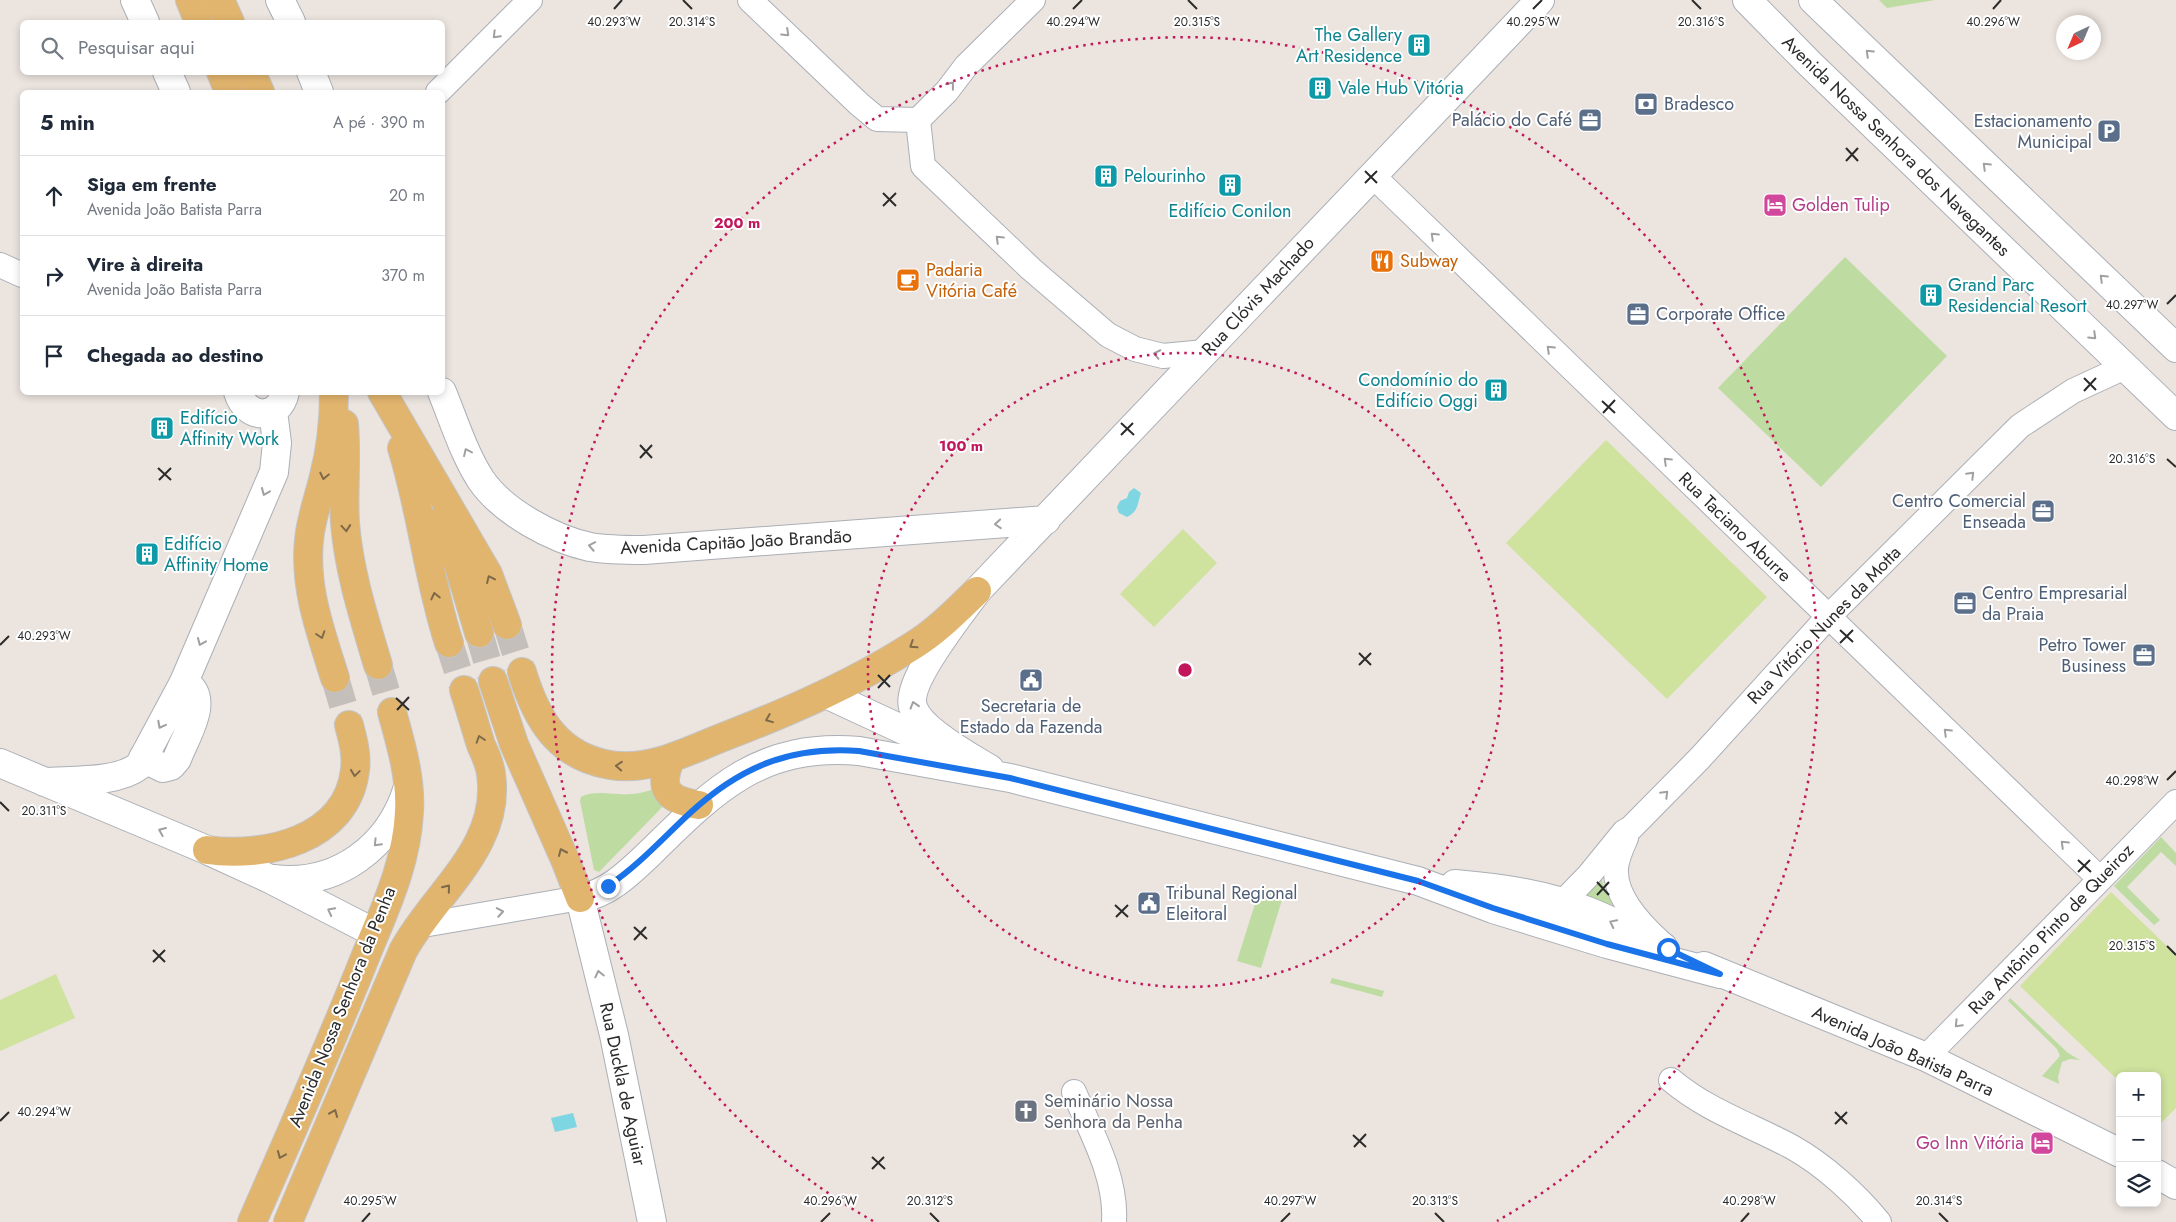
<!DOCTYPE html>
<html lang="pt">
<meta charset="utf-8">
<style>
:root{--surface:#fff;--page:#f6f6f7;--text:#1f2937;--muted:#747a83;--line:#e0e1e3}
body{margin:0;font-family:Jost,sans-serif;background:var(--page);color:var(--text)}
.controls{position:absolute;right:15px;bottom:15px;display:grid;overflow:hidden;border-radius:8px;box-shadow:0 2px 8px #0003}
.controls button{width:45px;height:45px;display:grid;place-items:center;padding:0;border:0;border-bottom:1px solid var(--line);background:var(--surface);color:var(--text);font:25px sans-serif}
.compass{position:absolute;left:2056px;top:15px;width:45px;height:45px;border-radius:50%;background:var(--surface);box-shadow:0 2px 8px #0003;rotate:224deg}
.stop{position:absolute;width:15px;height:15px;margin:-11px;border:4px solid #1a73e8;border-radius:50%;background:#fff}
.stop.end{background:#1a73e8;border-color:#fff;box-shadow:0 1px 5px #0008}
.list{margin:0;padding:0;list-style:none}
h2{display:flex;justify-content:space-between;align-items:center;height:65px;margin:0;padding:0 20px;font-size:21px}
h2 small{font-size:16px;font-weight:400;color:var(--muted)}
.list li{display:grid;grid-template-columns:32px 1fr auto;gap:15px;align-items:center;box-sizing:border-box;height:80px;padding:0 20px;border-top:1px solid var(--line)}
.list b{display:block;font-size:19px;white-space:nowrap}
.list p{margin:0;font-size:16px;white-space:nowrap;color:var(--muted)}
.list em{font-size:16px;font-style:normal;color:var(--muted)}
.icon{flex:none;width:28px;height:28px;fill:none;stroke:currentColor;stroke-width:2;stroke-linecap:round;stroke-linejoin:round}
.map{position:relative;flex:none;width:2176px;height:1222px;overflow:hidden}
.search{position:absolute;background:var(--surface);box-shadow:0 2px 8px #0003;left:20px;top:20px;width:425px;height:55px;display:flex;align-items:center;gap:12px;box-sizing:border-box;padding:0 18px;border-radius:8px;color:var(--muted);font-size:19px}
.panel{position:absolute;background:var(--surface);box-shadow:0 2px 8px #0003;left:20px;top:90px;width:425px;height:305px;border-radius:8px}
.map>svg:first-child{display:block}
</style>
<div class="map">
<svg width="2176" height="1222" viewBox="0 0 2176 1222">
<rect width="100%" height="100%" fill="#ebe4df"/>
<path fill="#bedca1" d="M1879,0H1935L1887,8Z
M1845,257L1947,356L1821,487L1718,388Z
M670,782L675,794L601,870L599,872L594,870L580,801L581,797C596,789 615,796 632,794C646,793 657,788 670,782Z
M2161,837L2176,853V866L2161,852L2127,887L2160,920L2154,925L2114,886Z
M1599,869L1604,887L1620,921L1572,900Z
M1260,888L1284,893L1261,968L1237,961Z
M1332,978L1384,991L1382,997L1330,983Z
M2010,998L2068,1053L2080,1060L2070,1059L2062,1062L2058,1077L2059,1084L2042,1076L2060,1056L2057,1049L2008,1001Z"/>
<path fill="#cfe29e" d="M1606,440L1767,597L1667,699L1506,543Z
M1183,529L1217,563L1154,627L1120,594Z
M2111,892L2176,955V1108L2161,1123L2157,1119V1076H2120V1082L2020,986Z
M56,974L75,1018L0,1051V1000Z"/>
<path fill="#7ed6e2" d="M1134,488L1141,493C1137,504 1139,511 1127,517L1119,513L1117,507L1120,501L1127,498L1129,492Z
M573,1113L577,1127L555,1132L551,1118Z"/>
<g fill="none" stroke-linecap="round" stroke-linejoin="round">
<path stroke="#c5bfbb" stroke-width="28" stroke-dasharray="28 14" stroke-linecap="butt" d="M507,625L522,672
M479,633L493,681
M449,643L464,690
M378,665L392,712
M335,678L349,725"/>
<g stroke="#abafb6" stroke-width="26">
<path id="street" d="M750,0L859,104L877,119L918,120
M438,92L530,0
M918,120L923,166L1031,269L1108,335L1135,349L1163,356L1205,352
M918,120L947,91L966,66L1033,0
M1372,175L2099,878
M0,265L22,275
M1626,838C1622,847 1617,857 1616,868C1614,896 1641,925 1661,943
M1551,914L1589,875L1624,832L1631,828L1700,758L1828,617L2020,426L2073,391L2125,367
M417,926L580,898
M1926,1057L2176,802
M1671,1080C1706,1110 1751,1125 1792,1147C1824,1165 1856,1194 1879,1222
M1074,1092C1091,1132 1117,1177 1114,1222"/>
</g>
<g stroke="#abafb6" stroke-width="30">
<path id="secondary" d="M135,0L145,22
M280,0L291,22
M1747,0L1810,64L2176,416
M1813,0L2176,348
M167,72L176,92
M311,72L319,92
M238,392C246,420 279,421 285,392
M442,392C454,421 464,454 481,480C503,512 553,539 590,547C608,550 626,550 644,550L1046,520
M826,694L940,747
M143,758L163,768L171,766L177,759C185,736 212,699 184,682
M0,763L207,850L268,878L375,933
M990,769C970,757 920,730 913,707C905,681 961,614 977,591L1540,0
M44,782C73,780 117,783 139,766L184,682L274,472L277,443L273,411
M273,879C337,887 390,847 408,787
M1455,884C1501,888 1547,894 1590,912C1615,922 1639,935 1663,947
M1704,966L1926,1057L2120,1153
M2157,1174L2176,1185
M652,1222L614,1035L580,898C607,895 630,872 649,854C715,789 760,743 859,751L1010,778L1418,881L1493,909L1607,944L1720,974"/>
</g>
<g stroke="#c4c4c4" stroke-width="30">
<path id="primary" d="M190,0L199,22
M220,0L230,22
M221,72L229,92
M251,72L260,92
M334,392C334,420 331,449 324,476C319,497 311,518 309,540C304,588 321,633 335,678
M382,392L488,574L507,625
M344,424C347,457 343,490 345,523C349,572 364,618 378,665
M402,448C422,512 428,579 449,643
M441,521L459,566L479,633
M522,672C536,718 557,756 610,765C651,772 689,750 726,736C791,711 855,683 914,645C937,631 957,610 977,591
M493,681L514,744L566,862L580,898
M671,758C657,790 668,800 699,805
M207,850C265,858 347,840 355,770C357,755 353,740 349,725
M252,1222C290,1135 329,1048 364,960C383,913 407,864 409,812C411,777 401,745 392,712
M288,1222L403,951C434,893 502,847 491,774C490,764 485,754 481,745C475,726 470,708 464,690"/>
</g>
<use href="#street" stroke="#fff" stroke-width="24"/>
<use href="#secondary" stroke="#fff" stroke-width="28"/>
<use href="#primary" stroke="#e2b56e" stroke-width="28"/>
</g>
<defs><path id="oneway-chevron" d="M-2-3.5L2.5 0L-2 3.5" fill="none" stroke-width="1.6" stroke-linecap="round" stroke-linejoin="round" transform="scale(1.25)"/></defs>
<g stroke="#a0a0a0">
<use href="#oneway-chevron" transform="translate(786 33) rotate(43)"/>
<use href="#oneway-chevron" transform="translate(496 35) rotate(135)"/>
<use href="#oneway-chevron" transform="translate(1869 53) rotate(-136)"/>
<use href="#oneway-chevron" transform="translate(951 85) rotate(-52)"/>
<use href="#oneway-chevron" transform="translate(1986 166) rotate(-136)"/>
<use href="#oneway-chevron" transform="translate(1434 236) rotate(-136)"/>
<use href="#oneway-chevron" transform="translate(999 239) rotate(-136)"/>
<use href="#oneway-chevron" transform="translate(2103 278) rotate(-136)"/>
<use href="#oneway-chevron" transform="translate(2093 336) rotate(44)"/>
<use href="#oneway-chevron" transform="translate(1550 349) rotate(-136)"/>
<use href="#oneway-chevron" transform="translate(1157 354) rotate(-168)"/>
<use href="#oneway-chevron" transform="translate(467 452) rotate(-115)"/>
<use href="#oneway-chevron" transform="translate(1667 461) rotate(-136)"/>
<use href="#oneway-chevron" transform="translate(1971 475) rotate(-45)"/>
<use href="#oneway-chevron" transform="translate(265 492) rotate(113)"/>
<use href="#oneway-chevron" transform="translate(998 524) rotate(176)"/>
<use href="#oneway-chevron" transform="translate(592 546) rotate(-169)"/>
<use href="#oneway-chevron" transform="translate(201 642) rotate(113)"/>
<use href="#oneway-chevron" transform="translate(914 705) rotate(-107)"/>
<use href="#oneway-chevron" transform="translate(161 725) rotate(118)"/>
<use href="#oneway-chevron" transform="translate(1947 732) rotate(-136)"/>
<use href="#oneway-chevron" transform="translate(1665 794) rotate(-45)"/>
<use href="#oneway-chevron" transform="translate(162 831) rotate(-157)"/>
<use href="#oneway-chevron" transform="translate(377 843) rotate(134)"/>
<use href="#oneway-chevron" transform="translate(2064 844) rotate(-136)"/>
<use href="#oneway-chevron" transform="translate(331 911) rotate(-153)"/>
<use href="#oneway-chevron" transform="translate(500 912) rotate(-10)"/>
<use href="#oneway-chevron" transform="translate(1613 923) rotate(-154)"/>
<use href="#oneway-chevron" transform="translate(599 974) rotate(-103)"/>
<use href="#oneway-chevron" transform="translate(1958 1024) rotate(134)"/>
</g>
<g stroke="#7d6949">
<use href="#oneway-chevron" transform="translate(324 476) rotate(102)"/>
<use href="#oneway-chevron" transform="translate(346 528) rotate(85)"/>
<use href="#oneway-chevron" transform="translate(490 579) rotate(-115)"/>
<use href="#oneway-chevron" transform="translate(435 596) rotate(-103)"/>
<use href="#oneway-chevron" transform="translate(321 635) rotate(72)"/>
<use href="#oneway-chevron" transform="translate(913 645) rotate(147)"/>
<use href="#oneway-chevron" transform="translate(769 719) rotate(158)"/>
<use href="#oneway-chevron" transform="translate(480 739) rotate(-108)"/>
<use href="#oneway-chevron" transform="translate(619 766) rotate(-176)"/>
<use href="#oneway-chevron" transform="translate(355 773) rotate(98)"/>
<use href="#oneway-chevron" transform="translate(562 852) rotate(-114)"/>
<use href="#oneway-chevron" transform="translate(447 888) rotate(-51)"/>
<use href="#oneway-chevron" transform="translate(334 1113) rotate(-67)"/>
<use href="#oneway-chevron" transform="translate(281 1155) rotate(113)"/>
</g>
<g fill="none" stroke-linecap="round" stroke-linejoin="round">
<path stroke="#1a73e8" stroke-width="6" d="M608,886C639,865 663,838 690,813C740,767 790,746 859,751L1010,778L1418,881L1493,908L1607,944L1720,974L1668,949"/>
</g>
<path fill="none" stroke="#2b2b2b" stroke-width="2" d="M683,0L692,9M1188,0L1197,9M1692,0L1701,9M614,9L622,0M1073,9L1082,0M1533,9L1542,0M1993,9L2001,0M1846,148L1858,161M1846,161L1858,148M1365,171L1377,183M1365,183L1377,171M883,193L896,206M883,206L896,193M2167,304L2176,295M2084,378L2096,390M2084,391L2096,378M1602,401L1615,413M1603,413L1615,400M1121,423L1134,435M1121,435L1133,423M640,445L652,458M640,458L652,445M2167,459L2176,467M158,468L171,480M159,480L171,468M1840,630L1853,642M1840,643L1853,630M0,645L9,636M1359,653L1371,665M1359,665L1371,653M878,675L890,687M878,688L890,675M396,698L409,710M397,710L409,697M2167,780L2176,771M0,802L9,811M2078,860L2091,872M2078,872L2090,860M1597,882L1609,895M1597,895L1609,882M1115,905L1128,917M1116,917L1128,905M634,927L647,939M634,940L646,927M2167,946L2176,955M153,950L165,962M153,962L165,950M1835,1112L1847,1124M0,1121L9,1112M1835,1124L1847,1112M1353,1135L1366,1147M1354,1147L1366,1134M872,1157L885,1169M872,1169L884,1157M930,1213L939,1222M1435,1213L1444,1222M1939,1213L1948,1222M362,1222L370,1213M821,1222L830,1213M1281,1222L1290,1213M1741,1222L1749,1213"/>
<g fill="none" stroke="#c2185b" stroke-width="2.5" stroke-dasharray="2.5 5">
<circle cx="1185" cy="670" r="317"/>
<path d="M873 1221A633 633 0 1 1 1497 1221"/>
</g>
<defs>
<g id="building-square" transform="scale(1.25)"><rect x="-9" y="-9" width="18" height="18" rx="4" fill="#0f9aa8" stroke="#fff"/><path d="M-4-6H4V6H1V3H-1V6H-4ZM-2.5-4.3h1.7v1.8h-1.7ZM.8-4.3h1.7v1.8H.8ZM-2.5-1h1.7V.8h-1.7ZM.8-1h1.7V.8H.8Z" fill="#fff"/></g>
<g id="bank-square" transform="scale(1.25)"><rect x="-9" y="-9" width="18" height="18" rx="4" fill="#5c6f8a" stroke="#fff"/><path d="M-6-4H6V4H-6ZM0-2.3a2.3 2.3 0 1 0 0 4.6a2.3 2.3 0 1 0 0-4.6Z" fill="#fff"/></g>
<g id="office-square" transform="scale(1.25)"><rect x="-9" y="-9" width="18" height="18" rx="4" fill="#5c6f8a" stroke="#fff"/><path d="M-6-3h4V-5.5h4V-3h4V5H-6ZM-1-4.5V-3h2v-1.5ZM-6 0V1H6V0Z" fill="#fff"/></g>
<g id="parking-square" transform="scale(1.25)"><rect x="-9" y="-9" width="18" height="18" rx="4" fill="#5c6f8a" stroke="#fff"/><path d="M-3.5-5.5H1a3.5 3.5 0 0 1 0 7H-1V5.5H-3.5ZM-1-3.4V-.6H.8a1.4 1.4 0 0 0 0-2.8Z" fill="#fff"/></g>
<g id="hotel-square" transform="scale(1.25)"><rect x="-9" y="-9" width="18" height="18" rx="4" fill="#d1479c" stroke="#fff"/><path d="M-6-4.5h1.5V1H6V5H4.5V3h-9V5H-6ZM-4 0a1.8 1.8 0 1 1 3.6 0ZM.5 0V-2.5h3Q6-2.5 6 0Z" fill="#fff"/></g>
<g id="restaurant-square" transform="scale(1.25)"><rect x="-9" y="-9" width="18" height="18" rx="4" fill="#e8710a" stroke="#fff"/><path d="M-5-6h1v4h1v-4h1v4h1v-4h1v5L-1.5 .5V6h-2V.5L-5-1ZM5-6V6H3V1.5H1.5Q1.5-4 5-6Z" fill="#fff"/></g>
<g id="cafe-square" transform="scale(1.25)"><rect x="-9" y="-9" width="18" height="18" rx="4" fill="#e8710a" stroke="#fff"/><path d="M-5.5-4.5H6V0H3Q3 3.5 0 3.5H-2.5Q-5.5 3.5-5.5 0ZM3-3.2v2h1.7v-2ZM-6 4.5H4V6H-6Z" fill="#fff"/></g>
<g id="civic-square" transform="scale(1.25)"><rect x="-9" y="-9" width="18" height="18" rx="4" fill="#5c6f8a" stroke="#fff"/><path d="M-.6-6.5H3V-4.5H.6V-3L4-1V1h2V6H-6V1h2V-1L-.6-3ZM-1.2 2.5V6h2.4V2.5Z" fill="#fff"/></g>
<g id="church-square" transform="scale(1.25)"><rect x="-9" y="-9" width="18" height="18" rx="4" fill="#6b7280" stroke="#fff"/><path d="M-1.2-6h2.4v3.5h3.3v2.4h-3.3V6h-2.4V-.1h-3.3v-2.4h3.3Z" fill="#fff"/></g>
</defs>
<g fill-rule="evenodd">
<use href="#building-square" x="1419" y="45"/>
<use href="#building-square" x="1320" y="88"/>
<use href="#bank-square" x="1646" y="104"/>
<use href="#office-square" x="1590" y="120"/>
<use href="#parking-square" x="2109" y="131"/>
<use href="#building-square" x="1106" y="176"/>
<use href="#building-square" x="1230" y="185"/>
<use href="#hotel-square" x="1775" y="205"/>
<use href="#restaurant-square" x="1382" y="261"/>
<use href="#cafe-square" x="908" y="280"/>
<use href="#building-square" x="1931" y="295"/>
<use href="#office-square" x="1638" y="314"/>
<use href="#building-square" x="1496" y="390"/>
<use href="#building-square" x="162" y="428"/>
<use href="#office-square" x="2043" y="511"/>
<use href="#building-square" x="147" y="554"/>
<use href="#office-square" x="1965" y="603"/>
<use href="#office-square" x="2144" y="655"/>
<use href="#civic-square" x="1031" y="680"/>
<use href="#civic-square" x="1149" y="903"/>
<use href="#church-square" x="1026" y="1111"/>
<use href="#hotel-square" x="2042" y="1143"/>
</g>
<g text-anchor="middle" stroke-width="4" stroke-linejoin="round" paint-order="stroke">
<g font-size="18" fill="#0d838f" stroke="#fff" text-anchor="start">
<text x="1402" y="41" text-anchor="end">The Gallery<tspan x="1402" dy="21">Art Residence</tspan></text>
<text x="1338" y="94">Vale Hub Vitória</text>
<text x="1124" y="182">Pelourinho</text>
<text x="1230" y="217" text-anchor="middle">Edifício Conilon</text>
<text x="1948" y="291">Grand Parc<tspan x="1948" dy="21">Residencial Resort</tspan></text>
<text x="1478" y="386" text-anchor="end">Condomínio do<tspan x="1478" dy="21">Edifício Oggi</tspan></text>
<text x="180" y="424">Edifício<tspan x="180" dy="21">Affinity Work</tspan></text>
<text x="164" y="550">Edifício<tspan x="164" dy="21">Affinity Home</tspan></text>
</g>
<g font-size="18" fill="#4e5e75" stroke="#fff" text-anchor="start">
<text x="1664" y="110">Bradesco</text>
<text x="1572" y="126" text-anchor="end">Palácio do Café</text>
<text x="2092" y="127" text-anchor="end">Estacionamento<tspan x="2092" dy="21">Municipal</tspan></text>
<text x="1656" y="320">Corporate Office</text>
<text x="2026" y="507" text-anchor="end">Centro Comercial<tspan x="2026" dy="21">Enseada</tspan></text>
<text x="1982" y="599">Centro Empresarial<tspan x="1982" dy="21">da Praia</tspan></text>
<text x="2126" y="651" text-anchor="end">Petro Tower<tspan x="2126" dy="21">Business</tspan></text>
<text x="1031" y="712" text-anchor="middle">Secretaria de<tspan x="1031" dy="21">Estado da Fazenda</tspan></text>
<text x="1166" y="899">Tribunal Regional<tspan x="1166" dy="21">Eleitoral</tspan></text>
</g>
<g font-size="18" fill="#2b2b2b" stroke="#fff">
<text transform="translate(1896 146) rotate(44)" y="6">Avenida Nossa Senhora dos Navegantes</text>
<text transform="translate(1258 296) rotate(-47)" y="6">Rua Clóvis Machado</text>
<text transform="translate(1735 527) rotate(44)" y="6">Rua Taciano Aburre</text>
<text transform="translate(736 542) rotate(-3)" y="6">Avenida Capitão João Brandão</text>
<text transform="translate(1824 625) rotate(-46)" y="6">Rua Vitório Nunes da Motta</text>
<text transform="translate(2051 929) rotate(-46)" y="6">Rua Antônio Pinto de Queiroz</text>
<text transform="translate(342 1007) rotate(-68)" y="6">Avenida Nossa Senhora da Penha</text>
<text transform="translate(1903 1051) rotate(24)" y="6">Avenida João Batista Parra</text>
<text transform="translate(623 1084) rotate(78)" y="6">Rua Duckla de Aguiar</text>
</g>
<g font-size="18" fill="#b23c85" stroke="#fff" text-anchor="start">
<text x="1792" y="211">Golden Tulip</text>
<text x="2024" y="1149" text-anchor="end">Go Inn Vitória</text>
</g>
<g font-size="18" fill="#c56008" stroke="#fff" text-anchor="start">
<text x="1400" y="267">Subway</text>
<text x="926" y="276">Padaria<tspan x="926" dy="21">Vitória Café</tspan></text>
</g>
<g font-size="18" fill="#5b616d" stroke="#fff" text-anchor="start">
<text x="1044" y="1107">Seminário Nossa<tspan x="1044" dy="21">Senhora da Penha</tspan></text>
</g>
</g>
<g font-size="12" text-anchor="middle" fill="#2b2b2b" stroke="#fff" stroke-width="4" stroke-linejoin="round" paint-order="stroke">
<text x="692" y="26">20.314°S</text>
<text x="1197" y="26">20.315°S</text>
<text x="1701" y="26">20.316°S</text>
<text x="614" y="26">40.293°W</text>
<text x="1073" y="26">40.294°W</text>
<text x="1533" y="26">40.295°W</text>
<text x="1993" y="26">40.296°W</text>
<text x="2132" y="309">40.297°W</text>
<text x="2132" y="463">20.316°S</text>
<text x="44" y="640">40.293°W</text>
<text x="2132" y="785">40.298°W</text>
<text x="44" y="815">20.311°S</text>
<text x="2132" y="950">20.315°S</text>
<text x="44" y="1116">40.294°W</text>
<text x="370" y="1205">40.295°W</text>
<text x="830" y="1205">40.296°W</text>
<text x="1290" y="1205">40.297°W</text>
<text x="1749" y="1205">40.298°W</text>
<text x="930" y="1205">20.312°S</text>
<text x="1435" y="1205">20.313°S</text>
<text x="1939" y="1205">20.314°S</text>
</g>
<circle cx="1185" cy="670" r="8" fill="#c2185b" stroke="#fff" stroke-width="2.5"/>
<g font-size="15" text-anchor="middle" font-weight="bold" fill="#c2185b" stroke="#fff" stroke-width="4" stroke-linejoin="round" paint-order="stroke">
<text x="737" y="228">200 m</text>
<text x="961" y="451">100 m</text>
</g>
</svg>
<div class="controls">
<button>+</button>
<button>−</button>
<button><svg class="icon" aria-label="layers" viewBox="0 0 24 24"><path d="M12 4l9 5-9 5-9-5zM3 14l9 5 9-5"/></svg></button>
</div>
<svg class="compass" viewBox="-18 -18 36 36"><path d="M0-13l5 13h-10z" fill="#e53935"/><path d="M0 13l5-13h-10z" fill="#747a83"/></svg>
<div class="stop" style="left:1668px;top:949px"></div>
<div class="stop end" style="left:608px;top:886px"></div>
<div class="search"><svg class="icon" aria-label="search" viewBox="0 0 24 24"><circle cx="10" cy="10" r="6"/><path d="M15 15l6 6"/></svg>Pesquisar aqui</div>
<section class="panel">
<h2>5 min<small>A pé · 390 m</small></h2>
<ul class="list">
<li><svg class="icon" aria-label="ahead" viewBox="0 0 24 24"><path d="M12 20V5M6 11l6-6 6 6"/></svg><div><b>Siga em frente</b><p>Avenida João Batista Parra</p></div><em>20 m</em></li>
<li><svg class="icon" aria-label="right" viewBox="0 0 24 24"><path d="M7 20v-9h11M14 6l5 5-5 5"/></svg><div><b>Vire à direita</b><p>Avenida João Batista Parra</p></div><em>370 m</em></li>
<li><svg class="icon" aria-label="arrive" viewBox="0 0 24 24"><path d="M6 21V4h12l-3 4 3 4H6"/></svg><div><b>Chegada ao destino</b></div></li>
</ul>
</section>
</div>
